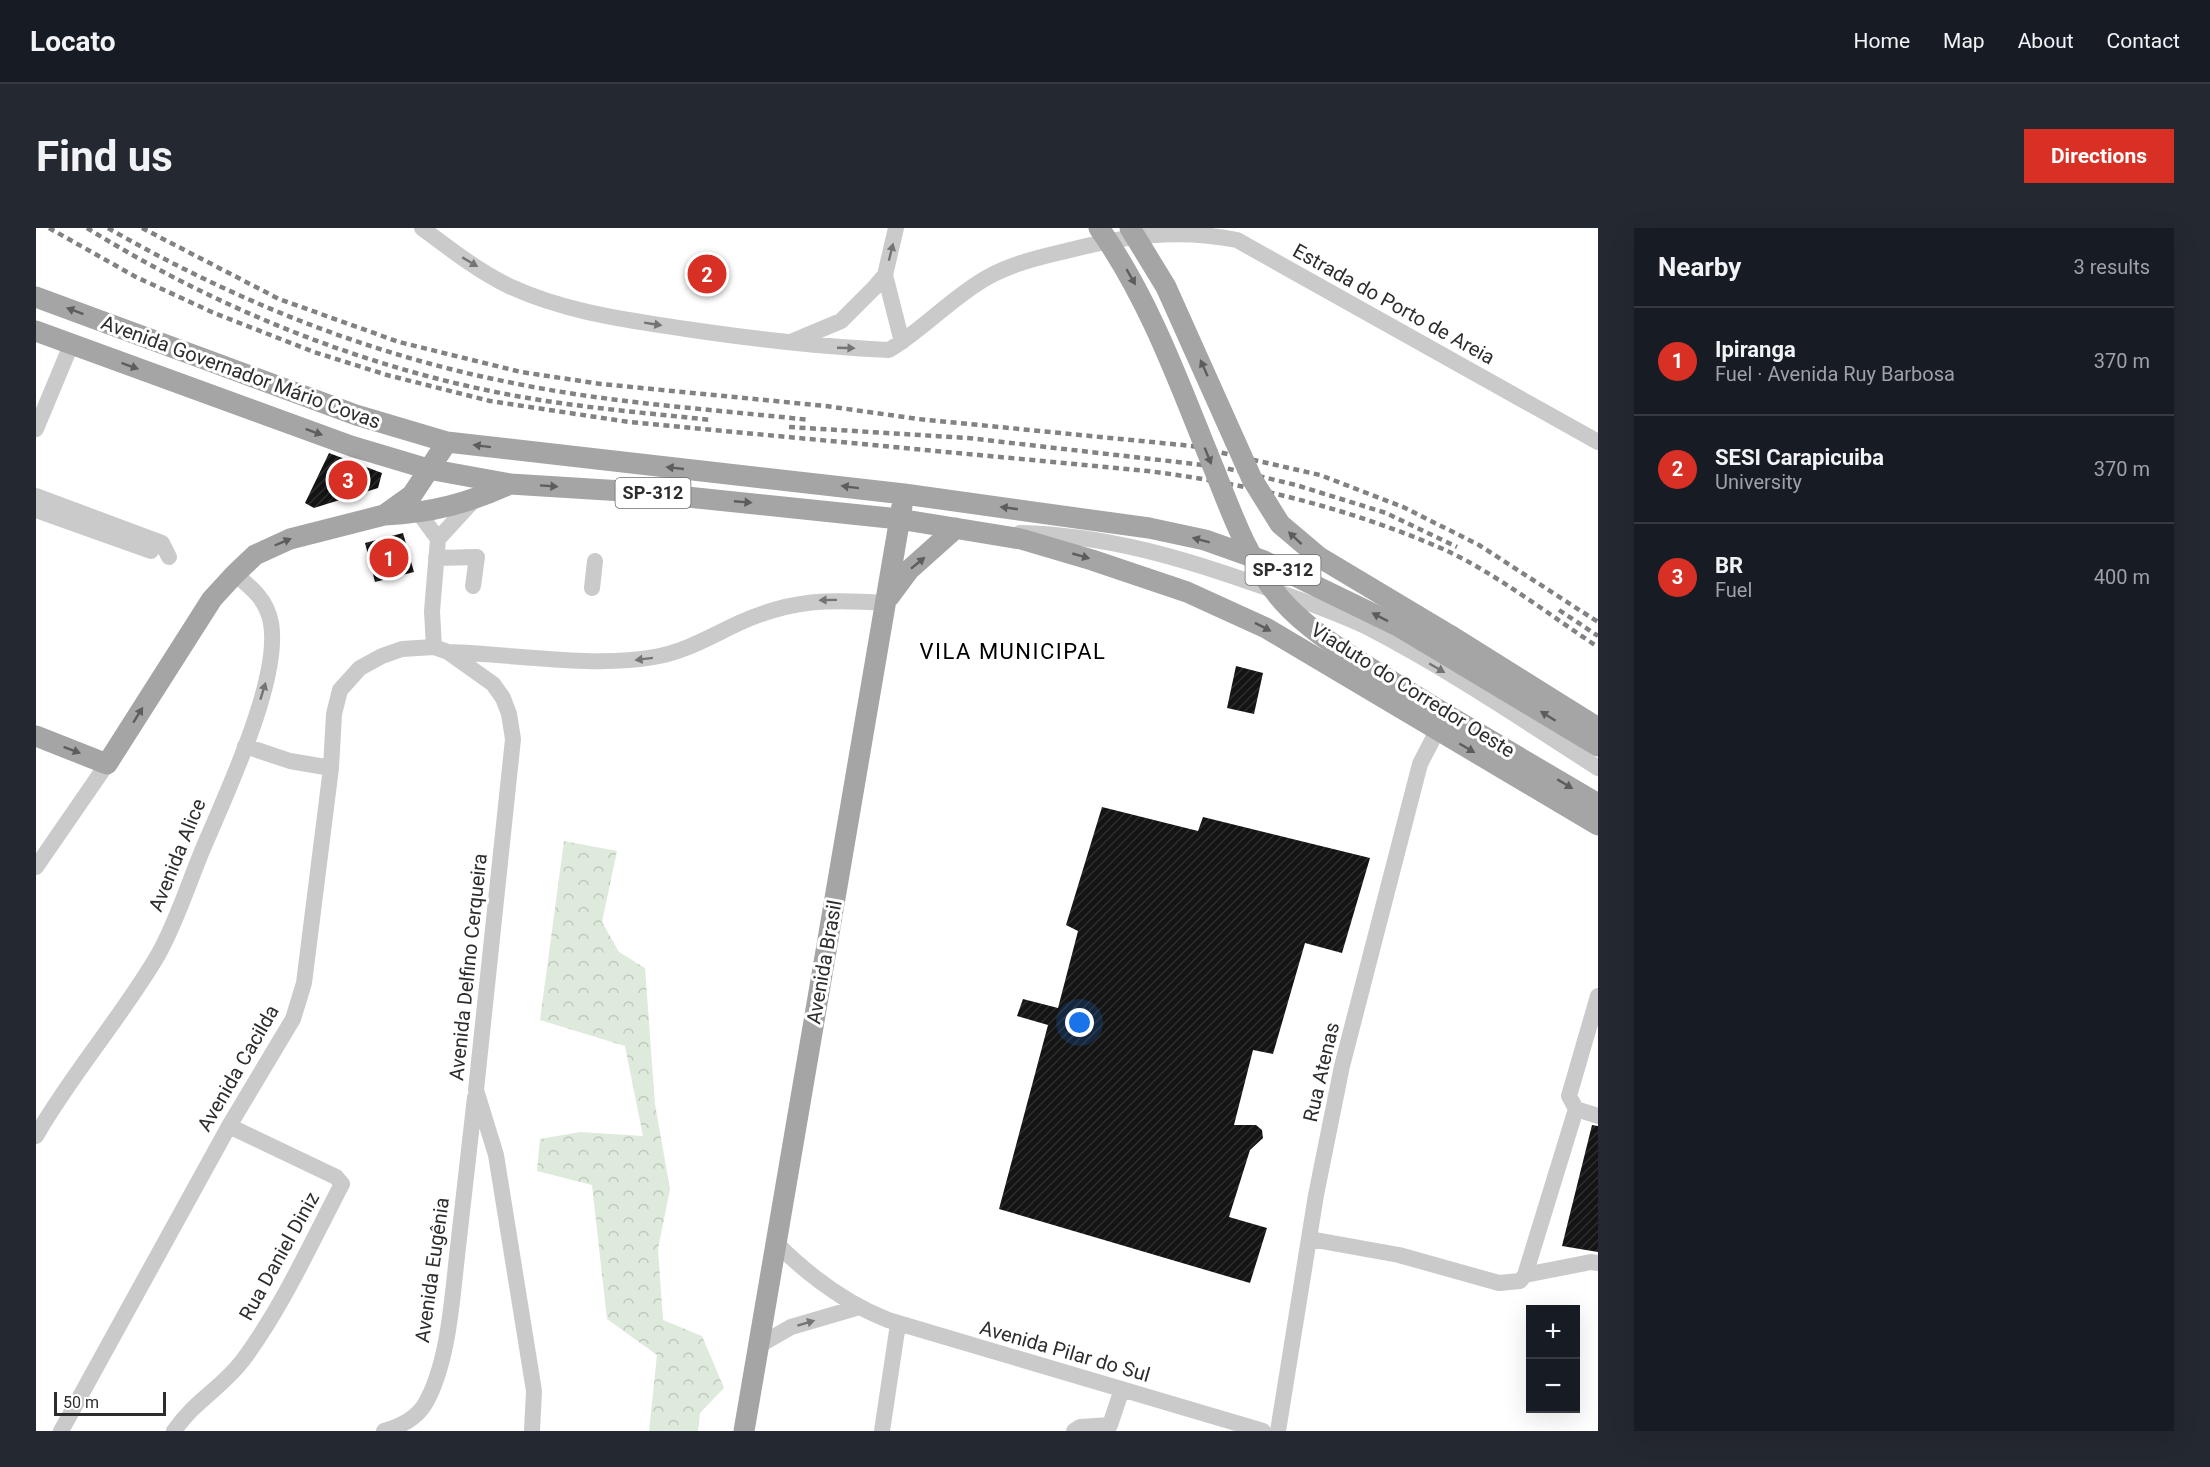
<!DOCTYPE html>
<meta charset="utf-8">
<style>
:root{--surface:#171b24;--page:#242831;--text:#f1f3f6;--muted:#9ea1a6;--line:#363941;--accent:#d93025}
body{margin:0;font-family:Roboto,sans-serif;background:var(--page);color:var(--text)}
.controls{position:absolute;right:18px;bottom:18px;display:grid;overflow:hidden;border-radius:0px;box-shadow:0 6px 24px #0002}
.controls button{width:54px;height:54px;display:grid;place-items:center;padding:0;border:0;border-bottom:2px solid var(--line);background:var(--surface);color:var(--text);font:30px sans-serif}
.scale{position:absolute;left:18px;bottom:15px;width:112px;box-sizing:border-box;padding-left:6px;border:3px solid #2d2d2d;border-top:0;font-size:16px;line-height:21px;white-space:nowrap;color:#2d2d2d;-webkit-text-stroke:4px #fff;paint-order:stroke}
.you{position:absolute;left:1044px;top:795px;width:21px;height:21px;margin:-15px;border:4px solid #fff;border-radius:50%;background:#1a73e8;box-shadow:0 0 0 9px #1a73e833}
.badge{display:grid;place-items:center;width:39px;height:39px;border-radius:50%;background:var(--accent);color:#fff;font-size:20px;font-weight:700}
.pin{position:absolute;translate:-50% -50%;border:3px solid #fff;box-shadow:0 2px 6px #0006}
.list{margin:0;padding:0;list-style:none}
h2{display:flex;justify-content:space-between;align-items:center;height:78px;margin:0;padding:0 24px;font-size:26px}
h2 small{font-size:20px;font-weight:400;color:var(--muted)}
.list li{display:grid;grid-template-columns:39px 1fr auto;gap:18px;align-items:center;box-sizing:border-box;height:108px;padding:0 24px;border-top:2px solid var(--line)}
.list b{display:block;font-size:22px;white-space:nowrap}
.list p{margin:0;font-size:20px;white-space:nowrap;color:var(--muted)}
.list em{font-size:20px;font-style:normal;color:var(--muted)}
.map{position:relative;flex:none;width:1562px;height:1203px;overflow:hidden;border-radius:0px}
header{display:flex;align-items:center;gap:36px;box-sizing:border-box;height:84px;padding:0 30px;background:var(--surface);border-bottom:2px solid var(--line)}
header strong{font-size:28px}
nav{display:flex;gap:33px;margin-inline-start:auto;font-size:21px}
.intro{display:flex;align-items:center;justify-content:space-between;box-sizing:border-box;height:144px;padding:0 36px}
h1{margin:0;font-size:42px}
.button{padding:15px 27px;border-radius:0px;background:var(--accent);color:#fff;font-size:21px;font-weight:700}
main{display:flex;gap:36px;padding:0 36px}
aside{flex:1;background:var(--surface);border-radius:0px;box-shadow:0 6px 24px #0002}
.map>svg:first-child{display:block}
</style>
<header>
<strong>Locato</strong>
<nav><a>Home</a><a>Map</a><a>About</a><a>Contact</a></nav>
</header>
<div class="intro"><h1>Find us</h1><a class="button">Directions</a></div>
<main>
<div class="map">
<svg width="1562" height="1203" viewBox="0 0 1562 1203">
<defs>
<pattern id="forest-crowns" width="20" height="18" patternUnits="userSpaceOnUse" patternTransform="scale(1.5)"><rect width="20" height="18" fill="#deeadb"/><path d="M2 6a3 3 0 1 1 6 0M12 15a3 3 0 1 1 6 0" fill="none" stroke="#bfc9bc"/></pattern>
<pattern id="building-hatch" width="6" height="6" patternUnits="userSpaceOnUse" patternTransform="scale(1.5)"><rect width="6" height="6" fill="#141414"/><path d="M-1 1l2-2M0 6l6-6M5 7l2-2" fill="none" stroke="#2e2e2e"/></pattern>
</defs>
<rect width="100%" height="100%" fill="#fff"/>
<path fill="url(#forest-crowns)" d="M528,613L581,623L566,694L583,724L609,740L619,876L634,961L622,1021L627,1092L666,1108L688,1160L664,1185L662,1203H613L621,1127L571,1091L556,957L501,943L504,911L544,904L607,908L589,818L504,792Z"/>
<path fill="url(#building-hatch)" d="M293,225L346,245L342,260L278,280L269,275Z
M367,305L378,344L339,354L329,315Z
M1200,438L1227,445L1218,486L1191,480Z
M1066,579L1162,603L1167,589L1334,630L1306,725L1269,715L1237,826L1217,822L1198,897H1220L1226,902L1227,910L1214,922L1193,989L1231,1000L1214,1055L963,981L1012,797L981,788L987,771L1022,780L1042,703L1030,697Z
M1556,897L1562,898V1024L1526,1018Z"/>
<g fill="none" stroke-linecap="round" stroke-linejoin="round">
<path stroke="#cacaca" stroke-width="16" d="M386,0C414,21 442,43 473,58C528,84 591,92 650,101C718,111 784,119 853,122C888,101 916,69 952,49C975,36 1004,29 1030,23C1088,8 1141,0 1201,12L1562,214
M849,47L866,114
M755,114L805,93L838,60L849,47L860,0
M0,201L35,117
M0,268L126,315L133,329
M0,282L115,323
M383,285L402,311
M984,305C1071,307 1150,331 1231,360C1265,372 1297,383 1329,398C1409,439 1486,491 1562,540
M400,330L441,329L437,358
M556,360L559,333
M398,419L396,383L402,311L437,273
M413,424C476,426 557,440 618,429C649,424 675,408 703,395C756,371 794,371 850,375
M209,518L254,533L295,540
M0,639L71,536
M1562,768L1533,868L1540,881L1562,888
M0,908C36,845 85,790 122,727C140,695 152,657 166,623C189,568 245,452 235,395C231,372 216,360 199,346
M1274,1011L1363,1027L1463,1055L1484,1053L1489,1047L1540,881
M740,1015C773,1048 809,1075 852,1092L1227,1203
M1489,1047L1555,1034L1562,1035
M722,1118L755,1099L820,1080
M25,1203L193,898L257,791L268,755L295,540L298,486L304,462L324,440L346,428L366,421L398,419L412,424L457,456L467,470L473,486L477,511L440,862L460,927L498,1163L496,1203
M138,1203C159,1172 185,1161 207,1132C247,1078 275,1015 306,956L300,949L193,898
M348,1203C365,1198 380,1191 389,1176C412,1137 416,1072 421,1028C427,975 433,922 439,869
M846,1203L862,1096
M1038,1203L1044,1199L1074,1197L1086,1161
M1242,1203L1280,967L1306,838L1384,536L1401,503"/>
<path stroke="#a5a5a5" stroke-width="21" d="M0,69L320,187L411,214L868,266L1113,300L1169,312L1228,333L1362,398L1562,518
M0,103L315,218L392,241L474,256L603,264L863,291L985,311L1056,332L1151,364L1230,400L1562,597
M349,287C395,285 433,275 474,256
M853,369L873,342L920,300
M1415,408L1562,500
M1406,484L1562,576
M0,508L71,536L176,371L199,346L219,327L254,311L348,287L376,267L411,214
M708,1203L866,278"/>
<path stroke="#828282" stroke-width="4.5" stroke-dasharray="6 4.5" stroke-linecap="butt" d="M13,0L100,49L178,85L278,124L351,147L454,173L593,194L1112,243C1214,256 1313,280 1407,321C1458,344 1515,388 1562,419
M51,0C183,82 333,142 486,169C548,180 612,185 675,192
M72,0C197,72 331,126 472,154C571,175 674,181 774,192
M106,0L243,71L363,114L485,144L565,156L790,178L882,191L1156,218L1284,247L1367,279L1443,317L1562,394
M753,199L932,210L1185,239L1260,257L1350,285L1421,319
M1523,382L1562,408"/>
<path stroke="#a5a5a5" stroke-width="21" d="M1063,0C1115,74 1144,158 1178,241C1196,286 1212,332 1243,369C1279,413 1358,453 1406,484
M1094,0L1130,59L1216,251L1244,296L1283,329L1415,408"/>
</g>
<defs><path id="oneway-solid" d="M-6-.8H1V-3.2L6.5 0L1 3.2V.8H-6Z" transform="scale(1.5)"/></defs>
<g fill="#747474">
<use href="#oneway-solid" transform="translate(855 24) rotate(-76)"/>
<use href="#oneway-solid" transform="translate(434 34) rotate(31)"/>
<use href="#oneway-solid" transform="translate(617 96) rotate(9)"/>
<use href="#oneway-solid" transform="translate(810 120) rotate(2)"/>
<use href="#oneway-solid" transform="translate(792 372) rotate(179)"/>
<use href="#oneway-solid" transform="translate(608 431) rotate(173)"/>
<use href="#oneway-solid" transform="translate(1401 440) rotate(30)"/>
<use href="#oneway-solid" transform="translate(227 463) rotate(-73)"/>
<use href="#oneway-solid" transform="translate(770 1095) rotate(-17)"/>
</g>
<g fill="#5d5d5d">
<use href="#oneway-solid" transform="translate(1095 49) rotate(60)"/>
<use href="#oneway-solid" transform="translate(39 83) rotate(-159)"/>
<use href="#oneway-solid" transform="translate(94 138) rotate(20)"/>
<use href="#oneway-solid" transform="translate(1168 140) rotate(-114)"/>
<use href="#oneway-solid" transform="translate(278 204) rotate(20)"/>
<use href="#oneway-solid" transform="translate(446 218) rotate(-173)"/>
<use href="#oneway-solid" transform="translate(1172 228) rotate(68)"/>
<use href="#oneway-solid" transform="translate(639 240) rotate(-174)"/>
<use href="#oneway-solid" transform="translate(513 258) rotate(4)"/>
<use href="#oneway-solid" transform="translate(814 259) rotate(-173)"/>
<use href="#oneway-solid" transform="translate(707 274) rotate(5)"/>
<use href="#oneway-solid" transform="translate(973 280) rotate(-172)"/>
<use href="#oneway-solid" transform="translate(1259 310) rotate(-137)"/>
<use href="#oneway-solid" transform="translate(1165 312) rotate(-165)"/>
<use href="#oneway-solid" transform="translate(247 314) rotate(-23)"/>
<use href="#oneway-solid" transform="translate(1045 328) rotate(16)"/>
<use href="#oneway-solid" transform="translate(882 335) rotate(-39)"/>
<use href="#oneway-solid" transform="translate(1344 389) rotate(-153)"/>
<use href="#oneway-solid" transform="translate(1227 399) rotate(27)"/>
<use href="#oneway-solid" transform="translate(102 487) rotate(-58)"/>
<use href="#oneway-solid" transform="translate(1512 488) rotate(-148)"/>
<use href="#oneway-solid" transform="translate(1431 520) rotate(30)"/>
<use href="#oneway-solid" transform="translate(36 522) rotate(21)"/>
<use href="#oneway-solid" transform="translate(1529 556) rotate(31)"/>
</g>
<g text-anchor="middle" stroke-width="6" stroke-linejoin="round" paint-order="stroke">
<g fill="#fff" stroke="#6c6c6c" stroke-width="1.5">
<rect x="579.5" y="250" width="75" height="30" rx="4.5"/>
<rect x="1209.5" y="327" width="75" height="30" rx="4.5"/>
</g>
<g font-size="18" font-weight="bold" fill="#2d2d2d">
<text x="617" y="271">SP-312</text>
<text x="1247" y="348">SP-312</text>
</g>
<g font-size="20" fill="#2d2d2d" stroke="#fff">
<text transform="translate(1358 76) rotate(29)" y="7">Estrada do Porto de Areia</text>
<text transform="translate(205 144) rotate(20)" y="7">Avenida Governador Mário Covas</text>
<text transform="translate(1377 462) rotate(32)" y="7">Viaduto do Corredor Oeste</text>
<text transform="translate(141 627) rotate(-68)" y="7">Avenida Alice</text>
<text transform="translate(788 734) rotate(-80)" y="7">Avenida Brasil</text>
<text transform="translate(432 739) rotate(-84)" y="7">Avenida Delfino Cerqueira</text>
<text transform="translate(202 840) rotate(-60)" y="7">Avenida Cacilda</text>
<text transform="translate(1285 844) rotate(-77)" y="7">Rua Atenas</text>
<text transform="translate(243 1028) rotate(-61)" y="7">Rua Daniel Diniz</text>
<text transform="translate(396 1042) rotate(-82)" y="7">Avenida Eugênia</text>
<text transform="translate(1029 1123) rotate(16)" y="7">Avenida Pilar do Sul</text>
</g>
<g font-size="22" letter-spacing="1.5" fill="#000" stroke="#fff">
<text x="977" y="431">VILA MUNICIPAL</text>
</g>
</g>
</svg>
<div class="controls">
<button>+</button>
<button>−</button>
</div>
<div class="scale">50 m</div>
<div class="you"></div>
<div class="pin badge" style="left:353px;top:330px">1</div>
<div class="pin badge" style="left:671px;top:46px">2</div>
<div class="pin badge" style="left:312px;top:252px">3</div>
</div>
<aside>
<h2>Nearby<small>3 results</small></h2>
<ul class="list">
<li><span class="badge">1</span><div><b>Ipiranga</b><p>Fuel · Avenida Ruy Barbosa</p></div><em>370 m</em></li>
<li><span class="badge">2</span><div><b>SESI Carapicuiba</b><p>University</p></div><em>370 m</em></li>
<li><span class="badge">3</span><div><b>BR</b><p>Fuel</p></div><em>400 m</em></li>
</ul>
</aside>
</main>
